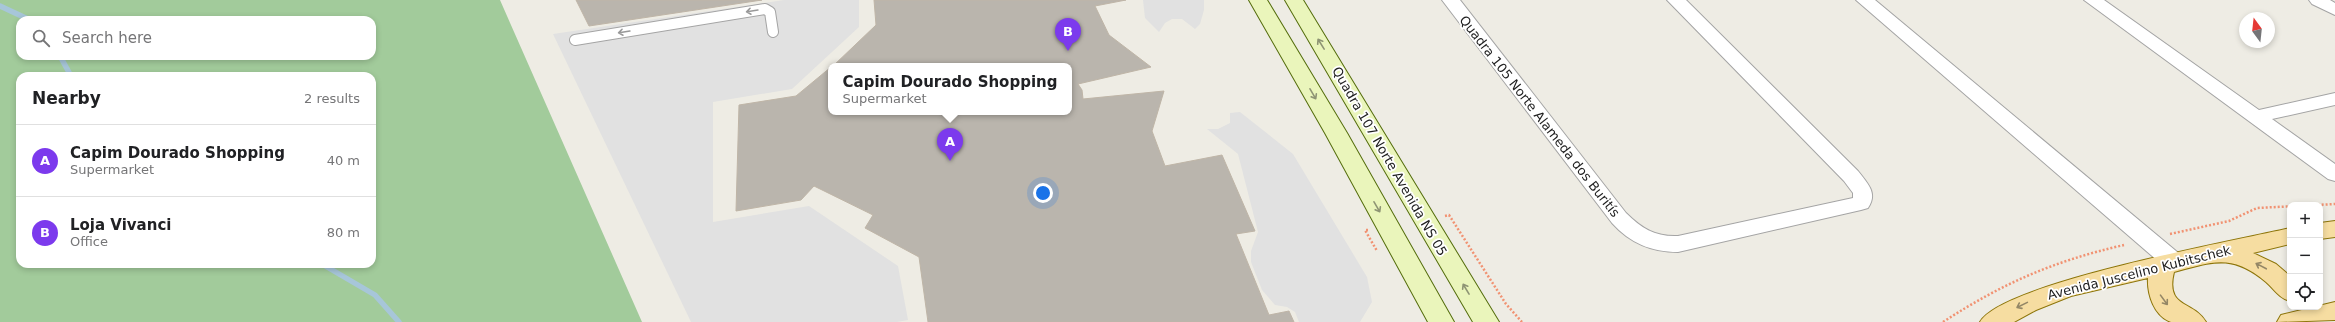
<!DOCTYPE html>
<meta charset="utf-8">
<style>
:root{--surface:#fff;--page:#f6f6f6;--text:#202124;--muted:#757577;--line:#e0e0e0;--accent:#7c3aed}
body{margin:0;font-family:"DejaVu Sans",sans-serif;background:var(--page);color:var(--text)}
.controls{position:absolute;right:12px;bottom:12px;display:grid;overflow:hidden;border-radius:8px;box-shadow:0 2px 6px #0003}
.controls button{width:36px;height:36px;display:grid;place-items:center;padding:0;border:0;border-bottom:1px solid var(--line);background:var(--surface);color:var(--text);font:20px sans-serif}
.compass{position:absolute;left:2239px;top:12px;width:36px;height:36px;border-radius:50%;background:var(--surface);box-shadow:0 2px 6px #0003;rotate:345deg}
.you{position:absolute;left:1043px;top:193px;width:14px;height:14px;margin:-10px;border:3px solid #fff;border-radius:50%;background:#1a73e8;box-shadow:0 0 0 6px #1a73e833}
.badge{display:grid;place-items:center;width:26px;height:26px;border-radius:50%;background:var(--accent);color:#fff;font-size:13px;font-weight:700}
.pin{position:absolute;translate:-50% -33px;filter:drop-shadow(0 1px 2px #0008)}
.pin::after{content:'';position:absolute;top:21px;width:14px;height:12px;background:inherit;clip-path:polygon(0 0,100% 0,50% 100%)}
.popup{position:absolute;left:828px;top:63px;width:244px;height:52px;box-sizing:border-box;display:grid;place-content:center;border-radius:8px;background:var(--surface);filter:drop-shadow(0 1px 3px #0005);font-size:13px;white-space:nowrap;color:var(--muted)}
.popup b{font-size:15px;color:var(--text)}
.popup::after{content:'';position:absolute;left:50%;top:100%;margin-left:-8px;border:8px solid transparent;border-top-color:var(--surface)}
.list{margin:0;padding:0;list-style:none}
h2{display:flex;justify-content:space-between;align-items:center;height:52px;margin:0;padding:0 16px;font-size:17px}
h2 small{font-size:13px;font-weight:400;color:var(--muted)}
.list li{display:grid;grid-template-columns:26px 1fr auto;gap:12px;align-items:center;box-sizing:border-box;height:72px;padding:0 16px;border-top:1px solid var(--line)}
.list b{display:block;font-size:15px;white-space:nowrap}
.list p{margin:0;font-size:13px;white-space:nowrap;color:var(--muted)}
.list em{font-size:13px;font-style:normal;color:var(--muted)}
.icon{flex:none;width:22px;height:22px;fill:none;stroke:currentColor;stroke-width:2;stroke-linecap:round;stroke-linejoin:round}
.map{position:relative;flex:none;width:2335px;height:322px;overflow:hidden}
.search{position:absolute;background:var(--surface);box-shadow:0 2px 6px #0003;left:16px;top:16px;width:360px;height:44px;display:flex;align-items:center;gap:10px;box-sizing:border-box;padding:0 14px;border-radius:12px;color:var(--muted);font-size:15px}
.panel{position:absolute;background:var(--surface);box-shadow:0 2px 6px #0003;left:16px;top:72px;width:360px;height:196px;border-radius:12px}
.map>svg:first-child{display:block}
</style>
<div class="map">
<svg width="2335" height="322" viewBox="0 0 2335 322">
<rect width="100%" height="100%" fill="#eeece4"/>
<path fill="#a2cb9b" fill-rule="evenodd" d="M0,0H500L642,322H0ZM20,20H372V56H20ZM20,76H372V264H20Z"/>
<path fill="#e1e1e1" d="M784,0H859V27L792,89L713,102V222L809,206L898,266L908,320L897,322H691L553,34Z
M1143,0H1204V10L1200,24L1195,29L1182,19H1172L1165,23L1159,32L1145,18Z
M1240,112L1293,154L1367,277L1372,302L1360,322H1299L1295,312L1287,307L1275,305L1262,290L1251,262V251L1258,232L1238,154L1207,129H1218L1230,123V113Z"/>
<g fill="none" stroke-linecap="round" stroke-linejoin="round">
<path stroke="#a7c6d9" stroke-width="5.5" d="M0,6L30,20
M60,56L71,76
M322,264L375,295L399,322"/>
</g>
<path fill="#bab5ad" stroke="#bfb5a7" d="M576,0H762L589,26Z
M874,0H1126L1095,6L1109,35L1151,67L1078,84L1082,90L1083,99L1164,91L1152,131L1165,166L1222,155L1255,231L1236,234L1269,315L1289,311L1294,322H928L919,257L865,228L873,215L814,186L801,200L736,211L739,105L796,96L831,67V112H1069V66H833L876,25Z"/>
<g fill="none" stroke-linecap="round" stroke-linejoin="round">
<g stroke="#a4a4a4" stroke-width="12">
<path id="lane" d="M575,40L765,9L770,12L773,32"/>
</g>
<g stroke="#a4a4a4" stroke-width="2">
<path id="street" d="M1442,0H1460L1626,213C1642,229 1656,237 1678,236L1853,198V193L1844,181L1667,0H1686L1858,171C1868,184 1878,193 1868,208L1861,210L1678,252C1651,252 1630,243 1612,223Z
M1856,0H1875L2182,256L2185,262L2182,268L2174,270L2166,268Z
M2084,0H2104L2259,110L2335,93V105L2272,119L2335,164V181L2328,179Z
M2309,0H2330L2335,3V15L2312,4Z"/>
</g>
<g stroke="#546d0c" stroke-width="2">
<path id="secondary" d="M1249,0H1267L1347,133L1454,322H1428L1325,133Z
M1285,0H1303L1499,322H1473Z"/>
</g>
<g stroke="#8d7509" stroke-width="2">
<path id="primary" d="M2335,221V237L2320,239V223Z
M2290,228V244L2253,253L2276,264L2290,276V301C2279,298 2275,290 2266,282C2231,253 2213,262 2174,272C2165,309 2193,300 2206,322C2196,322 2180,322 2171,322C2154,316 2147,294 2148,278L2071,296L2036,310L2014,322H1980C2002,283 2238,240 2290,228Z
M2335,302V320L2277,322L2281,315Z"/>
</g>
<path stroke="#f19272" stroke-width="2.5" stroke-dasharray="2 2" stroke-linecap="butt" d="M1445,216L1449,215L1506,304L1522,322
M1368,230H1365L1377,251
M2170,234L2229,221L2257,208L2335,204
M1943,322C2003,283 2054,261 2124,245"/>
<use href="#lane" stroke="#fff" stroke-width="10"/>
<use href="#street" fill="#fff" fill-rule="evenodd"/>
<use href="#secondary" fill="#eaf5bb" fill-rule="evenodd"/>
<use href="#primary" fill="#f6dda1" fill-rule="evenodd"/>
</g>
<defs><path id="oneway-shaft" d="M-6 0H5M1.5-3L5.5 0L1.5 3" fill="none" stroke-width="1.6" stroke-linecap="round" stroke-linejoin="round"/></defs>
<g stroke="#999">
<use href="#oneway-shaft" transform="translate(752 11) rotate(171)"/>
<use href="#oneway-shaft" transform="translate(624 32) rotate(171)"/>
</g>
<g stroke="#8e9474">
<use href="#oneway-shaft" transform="translate(1321 44) rotate(-122)"/>
<use href="#oneway-shaft" transform="translate(1313 94) rotate(60)"/>
<use href="#oneway-shaft" transform="translate(1377 207) rotate(60)"/>
<use href="#oneway-shaft" transform="translate(1466 289) rotate(-121)"/>
</g>
<g stroke="#948766">
<use href="#oneway-shaft" transform="translate(2261 266) rotate(-152)"/>
<use href="#oneway-shaft" transform="translate(2164 300) rotate(54)"/>
<use href="#oneway-shaft" transform="translate(2022 305) rotate(154)"/>
</g>
<g text-anchor="middle" stroke-width="3.5" stroke-linejoin="round" paint-order="stroke">
<g font-size="13" fill="#1d1d1d" stroke="#fff">
<text transform="translate(1540 116) rotate(52)" y="5">Quadra 105 Norte Alameda dos Buritís</text>
<text transform="translate(1390 161) rotate(60)" y="5">Quadra 107 Norte Avenida NS 05</text>
<text transform="translate(2139 272) rotate(-14)" y="5">Avenida Juscelino Kubitschek</text>
</g>
</g>
</svg>
<div class="controls">
<button>+</button>
<button>−</button>
<button><svg class="icon" aria-label="locate" viewBox="0 0 24 24"><circle cx="12" cy="12" r="6"/><path d="M12 2v4M12 18v4M2 12h4M18 12h4"/></svg></button>
</div>
<svg class="compass" viewBox="-18 -18 36 36"><path d="M0-13l5 13h-10z" fill="#e53935"/><path d="M0 13l5-13h-10z" fill="#757577"/></svg>
<div class="you"></div>
<div class="pin badge" style="left:950px;top:161px">A</div>
<div class="popup"><b>Capim Dourado Shopping</b>Supermarket</div>
<div class="pin badge" style="left:1068px;top:51px">B</div>
<div class="search"><svg class="icon" aria-label="search" viewBox="0 0 24 24"><circle cx="10" cy="10" r="6"/><path d="M15 15l6 6"/></svg>Search here</div>
<section class="panel">
<h2>Nearby<small>2 results</small></h2>
<ul class="list">
<li><span class="badge">A</span><div><b>Capim Dourado Shopping</b><p>Supermarket</p></div><em>40 m</em></li>
<li><span class="badge">B</span><div><b>Loja Vivanci</b><p>Office</p></div><em>80 m</em></li>
</ul>
</section>
</div>
